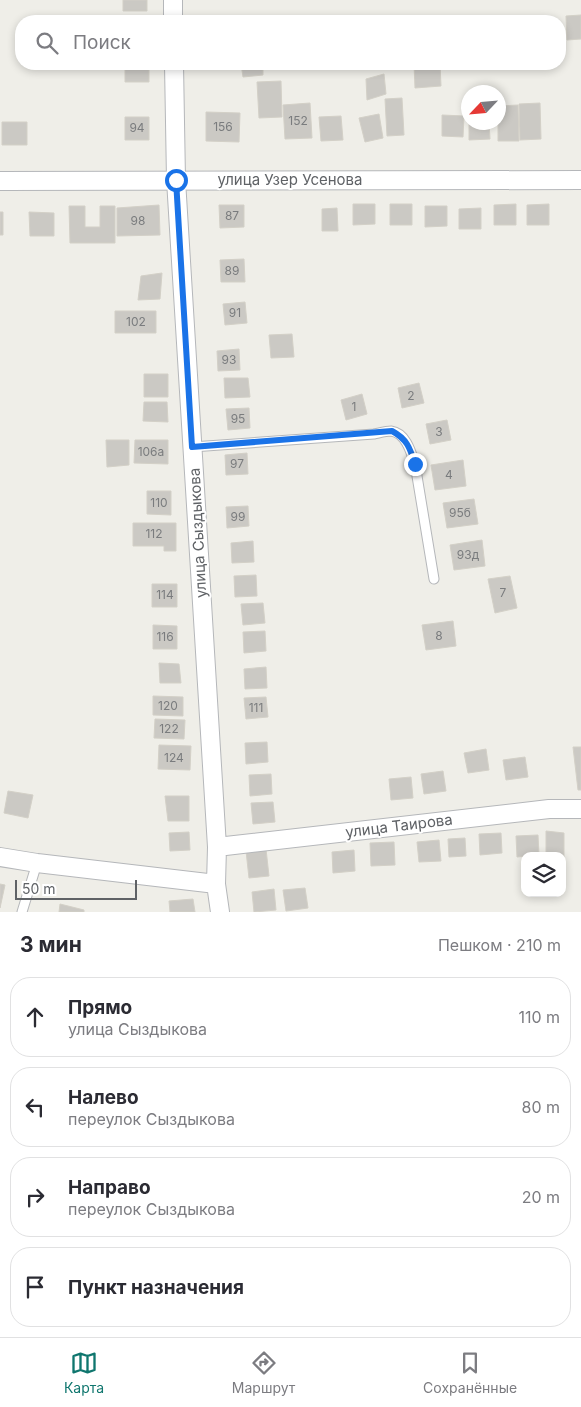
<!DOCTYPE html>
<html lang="ru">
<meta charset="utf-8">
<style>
:root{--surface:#fff;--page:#f7f7f7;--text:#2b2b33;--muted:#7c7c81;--line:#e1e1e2;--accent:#0f766e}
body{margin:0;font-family:Inter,sans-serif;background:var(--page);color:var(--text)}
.controls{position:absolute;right:15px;bottom:15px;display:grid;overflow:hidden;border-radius:10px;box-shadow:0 2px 8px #0003}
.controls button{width:45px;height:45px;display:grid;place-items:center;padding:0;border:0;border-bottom:1px solid var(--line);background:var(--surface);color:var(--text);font:25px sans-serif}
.compass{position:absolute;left:461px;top:85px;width:45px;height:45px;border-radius:50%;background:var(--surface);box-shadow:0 2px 8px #0003;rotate:244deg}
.scale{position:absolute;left:15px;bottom:12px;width:122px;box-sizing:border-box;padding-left:5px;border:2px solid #5f6266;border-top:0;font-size:14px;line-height:18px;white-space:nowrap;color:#5f6266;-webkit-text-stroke:4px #fff;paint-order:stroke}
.stop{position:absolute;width:15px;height:15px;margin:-11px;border:4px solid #1a73e8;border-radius:50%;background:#fff}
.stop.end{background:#1a73e8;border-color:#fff;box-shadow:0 1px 5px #0008}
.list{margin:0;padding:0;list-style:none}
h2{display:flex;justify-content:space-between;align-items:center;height:65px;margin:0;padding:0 20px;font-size:21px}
h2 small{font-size:16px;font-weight:400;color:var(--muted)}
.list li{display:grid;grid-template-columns:32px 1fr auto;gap:15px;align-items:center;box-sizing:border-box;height:80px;margin:0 10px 10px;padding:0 10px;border:1px solid var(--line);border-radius:20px}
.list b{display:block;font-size:19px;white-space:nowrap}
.list p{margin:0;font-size:16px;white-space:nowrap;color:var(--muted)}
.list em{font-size:16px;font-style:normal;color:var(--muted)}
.icon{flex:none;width:28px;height:28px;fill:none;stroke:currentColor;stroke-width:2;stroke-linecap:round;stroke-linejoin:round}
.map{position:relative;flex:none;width:581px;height:912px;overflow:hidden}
.search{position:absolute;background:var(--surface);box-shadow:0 2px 8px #0003;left:15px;right:15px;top:15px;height:55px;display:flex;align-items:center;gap:12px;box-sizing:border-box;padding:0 18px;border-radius:20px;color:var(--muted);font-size:19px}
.sheet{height:425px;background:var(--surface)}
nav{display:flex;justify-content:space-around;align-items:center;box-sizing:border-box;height:70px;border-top:1px solid var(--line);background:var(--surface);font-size:14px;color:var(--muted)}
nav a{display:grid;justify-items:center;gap:2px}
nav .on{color:var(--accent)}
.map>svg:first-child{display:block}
</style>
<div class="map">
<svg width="581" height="912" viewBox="0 0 581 912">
<rect width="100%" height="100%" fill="#efeee8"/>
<path fill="#cbc9c4" stroke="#d3d0c7" d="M123,0H147V11H123Z
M581,15V39L567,40L566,16Z
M125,64H149V82H125Z
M241,64H263V75L243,77Z
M414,64H440L441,86L415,88Z
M384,74L386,94L367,100L366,79Z
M281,81L282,117L259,118L257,82Z
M402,98L404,135L387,136L385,99Z
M310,103L312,138L285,139L283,105Z
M540,103L541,139L520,140L519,104Z
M518,105L519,141H498V106Z
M206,112L240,113L239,142L206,141Z
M379,114L383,138L365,142L359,118Z
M442,115L464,116L463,137L442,136Z
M341,116L343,140L321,141L319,117Z
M125,117H149V140H125Z
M2,122H27V145H2Z
M469,122H489L490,139L469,140Z
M353,204H375V224L353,225Z
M390,204H412V225H390Z
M516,204V225H494V205Z
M549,204V225H527V205Z
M159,205L160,235L117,236V208Z
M219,205H244V227L220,228Z
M69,206H85V227H100V206H115V243H70Z
M425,206H447V226L425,227Z
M337,208L338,231H322V209Z
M481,208V229H459V209Z
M0,212H3V235H0Z
M29,212L54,213V236H30Z
M244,259L245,282H221L220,260Z
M162,273L160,299L138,300L141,276Z
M245,302L247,323L225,325L223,304Z
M115,311H156V333H115Z
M292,334L294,357L271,358L269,335Z
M239,349L240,370L218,371L217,351Z
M144,374H168V397H144Z
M224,378H248L250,397L225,398Z
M419,383L424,403L402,408L398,388Z
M362,394L367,414L346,420L341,400Z
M144,402H167L168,422L143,421Z
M249,408L250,428L228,430L226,409Z
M447,420L451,440L430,444L426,424Z
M106,440H129V465L107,467Z
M135,440H168V464L134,463Z
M247,453L248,474L226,475L225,455Z
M463,460L466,486L435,490L431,465Z
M147,491H171V515L147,514Z
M474,499L478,524L447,528L443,503Z
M248,506L249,526L227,528L226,507Z
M133,523H176V551H164V546H133Z
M482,540L485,566L454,570L450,545Z
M253,541L254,562L232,563L231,543Z
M256,575L257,596L235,597L234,576Z
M510,576L517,608L495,613L488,579Z
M152,584H177V607H152Z
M263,603L265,623L243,625L241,604Z
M453,621L456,646L426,650L422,625Z
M153,625L177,626V649H153Z
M265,631L266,651L244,653L243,632Z
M159,663L179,664L181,683H160Z
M266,667L267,688L245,689L244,669Z
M153,696L183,697V716L153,715Z
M266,697L268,717L246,719L244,698Z
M155,719L185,720L184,739L154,738Z
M267,742L268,762L246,764L245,743Z
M159,745L191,746L190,770L158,769Z
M573,747H581V790H578Z
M486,749L489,770L468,773L464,753Z
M525,757L528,777L506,780L503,760Z
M443,771L446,791L424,794L421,774Z
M271,774L272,794L250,796L249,775Z
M411,777L413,798L391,800L389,779Z
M8,791L33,795L28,818L4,813Z
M165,796H189V821H168Z
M273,802L275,822L253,824L251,803Z
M546,831L564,833V868H562V856H546Z
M189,832L190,850L170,851L169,833Z
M501,833L502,853L480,855L479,834Z
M538,835L539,855L517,857L516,836Z
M465,838L466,856L449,857L448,839Z
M439,840L441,861L419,862L417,842Z
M394,842L395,865L371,866L370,843Z
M266,849L269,876L249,878L246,851Z
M354,850L355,871L333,873L332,852Z
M0,884L5,885L0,908Z
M305,888L308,908L286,911L283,890Z
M274,889L276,910L254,912L252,892Z
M193,899L195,912H170L169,901Z
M60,904L84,910V912H59Z"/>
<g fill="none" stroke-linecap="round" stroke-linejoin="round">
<g stroke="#b5b7ba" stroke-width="11">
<path id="service" d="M192,447L374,434C379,433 386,431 391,431C406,433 411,452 415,464L434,579
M22,912L37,863"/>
</g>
<g stroke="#b5b7ba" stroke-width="20">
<path id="minor" d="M173,0V21
M174,64L176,180L217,847L216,884L220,912
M0,181L581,180
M217,847L549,809H581
M0,857L37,863L216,884"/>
</g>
<use href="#service" stroke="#fff" stroke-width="9"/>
<use href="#minor" stroke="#fff" stroke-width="18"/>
</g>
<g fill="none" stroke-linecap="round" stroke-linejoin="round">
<path stroke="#1a73e8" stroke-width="6" d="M176,180L192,447L392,431C407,439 410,448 415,464"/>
</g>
<g text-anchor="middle" stroke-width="4" stroke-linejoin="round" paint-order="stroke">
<g font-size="12" fill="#7a7c7e">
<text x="298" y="125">152</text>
<text x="223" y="131">156</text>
<text x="137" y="132">94</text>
<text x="232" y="220">87</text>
<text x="138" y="225">98</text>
<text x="232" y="275">89</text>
<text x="235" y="317">91</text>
<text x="136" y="326">102</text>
<text x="229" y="364">93</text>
<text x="411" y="400">2</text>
<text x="354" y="411">1</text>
<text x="238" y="423">95</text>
<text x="439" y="436">3</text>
<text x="151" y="456">106а</text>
<text x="237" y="468">97</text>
<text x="449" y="479">4</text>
<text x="159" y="507">110</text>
<text x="460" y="517">95б</text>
<text x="238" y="521">99</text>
<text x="154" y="538">112</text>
<text x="468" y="559">93д</text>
<text x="503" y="597">7</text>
<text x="165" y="599">114</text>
<text x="439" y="640">8</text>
<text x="165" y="641">116</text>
<text x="168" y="710">120</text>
<text x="256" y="712">111</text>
<text x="169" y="733">122</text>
<text x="174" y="762">124</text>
</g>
<g font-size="15" fill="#5f6266" stroke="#fff">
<text x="290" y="185">улица Узер Усенова</text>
<text transform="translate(198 533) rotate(-93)" y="5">улица Сыздыкова</text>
<text transform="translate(399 826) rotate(-7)" y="5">улица Таирова</text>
</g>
</g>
</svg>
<div class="controls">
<button><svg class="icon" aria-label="layers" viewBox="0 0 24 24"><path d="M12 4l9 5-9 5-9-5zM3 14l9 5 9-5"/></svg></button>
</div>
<svg class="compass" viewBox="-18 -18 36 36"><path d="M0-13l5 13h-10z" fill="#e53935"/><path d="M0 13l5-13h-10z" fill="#7c7c81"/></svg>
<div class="scale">50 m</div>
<div class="stop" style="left:176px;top:180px"></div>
<div class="stop end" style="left:415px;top:464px"></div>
<div class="search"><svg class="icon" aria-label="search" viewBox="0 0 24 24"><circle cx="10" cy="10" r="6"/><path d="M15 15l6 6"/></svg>Поиск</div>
</div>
<section class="sheet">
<h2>3 мин<small>Пешком · 210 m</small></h2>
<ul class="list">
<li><svg class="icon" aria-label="ahead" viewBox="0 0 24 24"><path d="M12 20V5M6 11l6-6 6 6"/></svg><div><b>Прямо</b><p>улица Сыздыкова</p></div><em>110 m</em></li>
<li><svg class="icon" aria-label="left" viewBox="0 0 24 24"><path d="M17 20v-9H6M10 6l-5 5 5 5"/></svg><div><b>Налево</b><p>переулок Сыздыкова</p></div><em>80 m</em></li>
<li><svg class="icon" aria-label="right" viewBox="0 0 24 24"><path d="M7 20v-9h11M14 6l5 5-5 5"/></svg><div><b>Направо</b><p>переулок Сыздыкова</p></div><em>20 m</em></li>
<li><svg class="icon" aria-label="arrive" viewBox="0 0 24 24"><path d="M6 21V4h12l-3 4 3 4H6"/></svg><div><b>Пункт назначения</b></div></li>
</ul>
</section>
<nav>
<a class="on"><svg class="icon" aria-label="map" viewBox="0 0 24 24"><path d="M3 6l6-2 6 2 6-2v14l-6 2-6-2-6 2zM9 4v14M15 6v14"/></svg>Карта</a>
<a><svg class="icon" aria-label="directions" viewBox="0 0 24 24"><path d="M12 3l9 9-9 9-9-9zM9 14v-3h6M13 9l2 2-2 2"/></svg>Маршрут</a>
<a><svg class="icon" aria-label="saved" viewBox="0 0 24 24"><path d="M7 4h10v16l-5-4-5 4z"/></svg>Сохранённые</a>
</nav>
